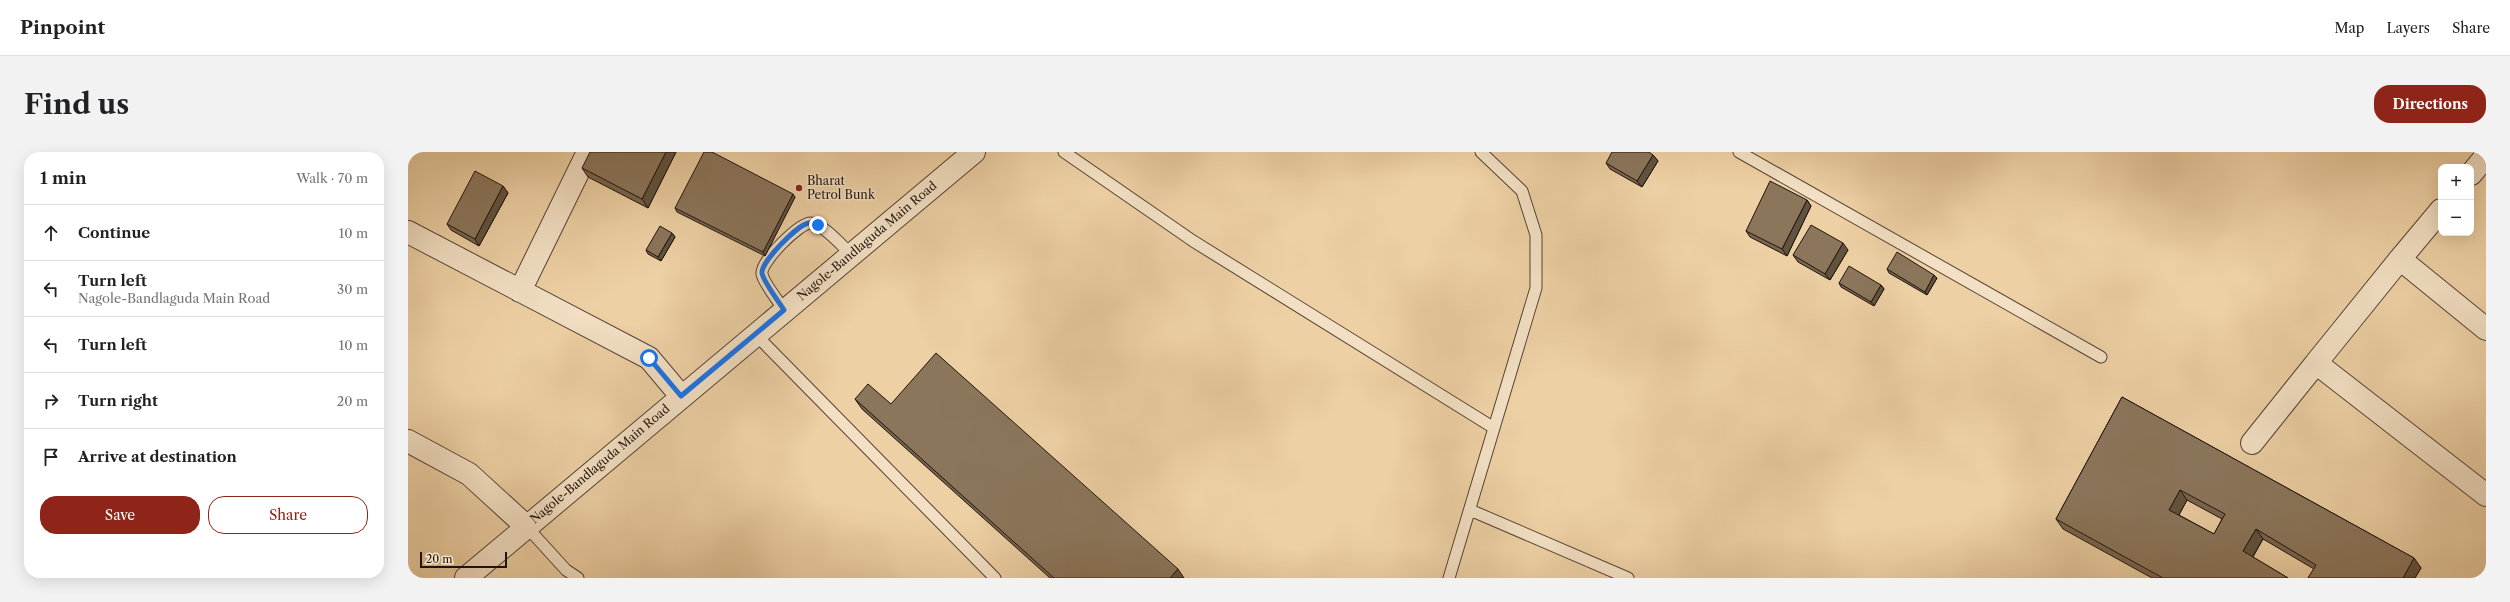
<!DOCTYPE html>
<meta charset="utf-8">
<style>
:root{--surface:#fff;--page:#f2f2f2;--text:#202124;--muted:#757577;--line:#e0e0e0;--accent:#8f2418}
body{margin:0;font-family:"Libre Caslon Text",serif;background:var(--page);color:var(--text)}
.controls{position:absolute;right:12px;top:12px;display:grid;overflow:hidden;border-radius:8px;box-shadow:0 4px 16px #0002}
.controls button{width:36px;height:36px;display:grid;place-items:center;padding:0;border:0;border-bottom:1px solid var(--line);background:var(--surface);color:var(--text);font:20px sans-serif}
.scale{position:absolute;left:12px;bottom:10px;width:87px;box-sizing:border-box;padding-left:4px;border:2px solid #21140e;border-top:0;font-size:11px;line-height:14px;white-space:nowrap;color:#21140e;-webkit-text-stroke:3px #f3e0c4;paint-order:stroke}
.stop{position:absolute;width:12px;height:12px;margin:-9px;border:3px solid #1a73e8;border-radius:50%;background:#fff}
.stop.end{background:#1a73e8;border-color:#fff;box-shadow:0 1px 4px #0008}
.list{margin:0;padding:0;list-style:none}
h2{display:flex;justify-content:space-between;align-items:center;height:52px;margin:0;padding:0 16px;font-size:17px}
h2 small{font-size:13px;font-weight:400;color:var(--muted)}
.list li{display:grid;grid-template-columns:26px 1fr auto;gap:12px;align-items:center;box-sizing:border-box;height:56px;padding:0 16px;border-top:1px solid var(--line)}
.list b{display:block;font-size:15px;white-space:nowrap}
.list p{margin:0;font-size:13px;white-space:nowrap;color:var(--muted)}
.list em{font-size:13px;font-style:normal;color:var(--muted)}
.actions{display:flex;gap:8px;padding:12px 16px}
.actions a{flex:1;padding:9px 0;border:1px solid var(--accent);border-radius:16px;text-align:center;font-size:14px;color:var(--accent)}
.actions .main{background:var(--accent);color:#fff}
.icon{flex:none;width:22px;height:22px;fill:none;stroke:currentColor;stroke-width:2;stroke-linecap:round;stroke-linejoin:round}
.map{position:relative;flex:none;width:2078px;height:426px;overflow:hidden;border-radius:16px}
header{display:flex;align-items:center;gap:24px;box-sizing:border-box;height:56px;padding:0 20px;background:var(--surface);border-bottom:1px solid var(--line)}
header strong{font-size:19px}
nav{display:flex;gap:22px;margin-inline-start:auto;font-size:14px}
.intro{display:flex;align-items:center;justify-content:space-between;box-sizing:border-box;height:96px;padding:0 24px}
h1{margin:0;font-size:28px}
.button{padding:10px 18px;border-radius:16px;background:var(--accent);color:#fff;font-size:14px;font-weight:700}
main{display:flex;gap:24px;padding:0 24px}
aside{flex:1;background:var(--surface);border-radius:16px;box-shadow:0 4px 16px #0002}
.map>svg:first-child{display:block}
</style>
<header>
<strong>Pinpoint</strong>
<nav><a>Map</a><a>Layers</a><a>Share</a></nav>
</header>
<div class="intro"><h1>Find us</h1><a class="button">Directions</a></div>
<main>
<aside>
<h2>1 min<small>Walk · 70 m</small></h2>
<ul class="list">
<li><svg class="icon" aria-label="ahead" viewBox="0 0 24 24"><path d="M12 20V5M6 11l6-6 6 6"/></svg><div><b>Continue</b></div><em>10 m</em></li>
<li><svg class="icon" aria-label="left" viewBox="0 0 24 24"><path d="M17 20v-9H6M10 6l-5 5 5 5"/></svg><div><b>Turn left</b><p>Nagole-Bandlaguda Main Road</p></div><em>30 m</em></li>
<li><svg class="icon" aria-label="left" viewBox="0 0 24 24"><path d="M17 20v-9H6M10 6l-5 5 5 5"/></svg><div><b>Turn left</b></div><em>10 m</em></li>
<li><svg class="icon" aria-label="right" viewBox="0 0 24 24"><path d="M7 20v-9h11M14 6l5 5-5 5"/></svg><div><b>Turn right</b></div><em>20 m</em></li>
<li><svg class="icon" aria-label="arrive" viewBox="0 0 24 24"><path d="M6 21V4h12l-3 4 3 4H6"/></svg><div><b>Arrive at destination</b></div></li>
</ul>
<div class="actions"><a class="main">Save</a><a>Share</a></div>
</aside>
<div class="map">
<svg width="2078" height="426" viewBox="0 0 2078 426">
<rect width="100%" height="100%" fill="#edd0a4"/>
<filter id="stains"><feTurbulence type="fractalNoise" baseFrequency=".005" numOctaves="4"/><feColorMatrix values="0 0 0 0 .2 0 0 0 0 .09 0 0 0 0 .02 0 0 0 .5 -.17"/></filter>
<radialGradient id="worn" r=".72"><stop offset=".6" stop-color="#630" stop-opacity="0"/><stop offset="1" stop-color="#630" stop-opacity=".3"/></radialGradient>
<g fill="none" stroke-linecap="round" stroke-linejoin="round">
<g stroke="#544334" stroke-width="13">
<path id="service" d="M656,0L785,89L1086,276
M1331,0L1693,205
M376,158C371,150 355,130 354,122C352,110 392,70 403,71C414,71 434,94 443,102
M347,182L587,426
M1062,358L1220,426
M118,374L158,418L170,426
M1041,426L1128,136V83L1114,39L1073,0"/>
</g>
<g stroke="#544334" stroke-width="24">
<path id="minor" d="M2063,22L2078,4
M2033,58L1992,107L2078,177
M0,80L241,206L273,244
M1992,107L1908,211L2078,343
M112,139L180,0
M0,289L61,322L118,374
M1844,291L1908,211"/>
</g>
<g stroke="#544334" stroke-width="24">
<path id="tertiary" d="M58,426L566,0"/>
</g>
<use href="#service" stroke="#f3e0c4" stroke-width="11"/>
<use href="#minor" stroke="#f3e0c4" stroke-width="22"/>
<use href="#tertiary" stroke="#f3e0c4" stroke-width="22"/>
</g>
<path fill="#78654f" stroke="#21140e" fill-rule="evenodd" d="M268,0L240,56L180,25L174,16Z
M1245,3L1250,9L1234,35L1202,17L1198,11Z
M95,34L100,41L71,94L43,78L39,72Z
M387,45L357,104L269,60L267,56Z
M1399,48L1403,54L1379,104L1342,85L1338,79Z
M264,81L267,85L253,109L240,102L238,98Z
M1440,98L1422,128L1390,110L1385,103Z
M1479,117L1529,126L1519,143L1481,121Z
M1431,131L1473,133L1476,137L1466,154L1433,135Z
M1714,245L2006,406L2013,416L2007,426H1900L1906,417L1855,387L1845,405L1880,426H1744L1655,377L1648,367ZM1779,348L1814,367L1806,382L1771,363Z
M447,247L483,252L776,426H642L454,257Z"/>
<path fill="#615340" stroke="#21140e" d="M258,0H268L240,56L234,47Z
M1245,3L1250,9L1234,35L1229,29Z
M95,34L100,41L71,94L67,87Z
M385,42L387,45L357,104L355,100Z
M1399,48L1403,54L1379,104L1374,97Z
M264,81L267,85L253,109L250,105Z
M1435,91L1440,98L1422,128L1417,122Z
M1526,123L1529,126L1519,143L1517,140Z
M1473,133L1476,137L1466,154L1463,150Z
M1772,338L1779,348L1768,368L1761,358Z
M1848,377L1855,387L1842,409L1835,399Z
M2006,406L2013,416L2007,426H1995Z
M770,417L776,426H762Z"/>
<path fill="#8b765c" stroke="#21140e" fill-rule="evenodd" d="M182,0H258L234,47L174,16Z
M296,0H304L385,42L355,100L267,56Z
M1204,0H1241L1245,3L1229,29L1198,11Z
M67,19L95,34L67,87L39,72Z
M1362,29L1399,48L1374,97L1338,79Z
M1403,73L1435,91L1417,122L1385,103Z
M252,74L264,81L250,105L238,98Z
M1489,100L1526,123L1517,140L1479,117Z
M1441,114L1473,133L1463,150L1431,131Z
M528,201L770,417L762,426H646L447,247L460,232L483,252Z
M1714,245L2006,406L1995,426H1900L1908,413L1848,377L1835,399L1880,426H1755L1648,367ZM1772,338L1817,362L1806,382L1761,358Z"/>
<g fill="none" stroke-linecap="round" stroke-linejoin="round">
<path stroke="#1a73e8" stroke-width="5" d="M241,206L273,244L376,158C371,150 355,129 354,121C353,110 390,72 401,71C404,70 407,72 410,73"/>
</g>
<circle fill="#8f2418" stroke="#f3e0c4" stroke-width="1.5" cx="391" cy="36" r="4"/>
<g text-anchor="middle" stroke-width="3" stroke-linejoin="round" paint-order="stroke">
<g font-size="12" fill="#21140e" stroke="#f3e0c4" text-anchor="start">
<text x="399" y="33">Bharat<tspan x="399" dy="14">Petrol Bunk</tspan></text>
</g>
<g font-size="12" fill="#21140e" stroke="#f3e0c4">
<text transform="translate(459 89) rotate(-40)" y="4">Nagole-Bandlaguda Main Road</text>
<text transform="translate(192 312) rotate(-40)" y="4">Nagole-Bandlaguda Main Road</text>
</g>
</g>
<rect width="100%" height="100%" filter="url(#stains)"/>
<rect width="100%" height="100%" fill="url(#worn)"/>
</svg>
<div class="controls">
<button>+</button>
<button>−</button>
</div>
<div class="scale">20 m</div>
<div class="stop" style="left:241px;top:206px"></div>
<div class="stop end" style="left:410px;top:73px"></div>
</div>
</main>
